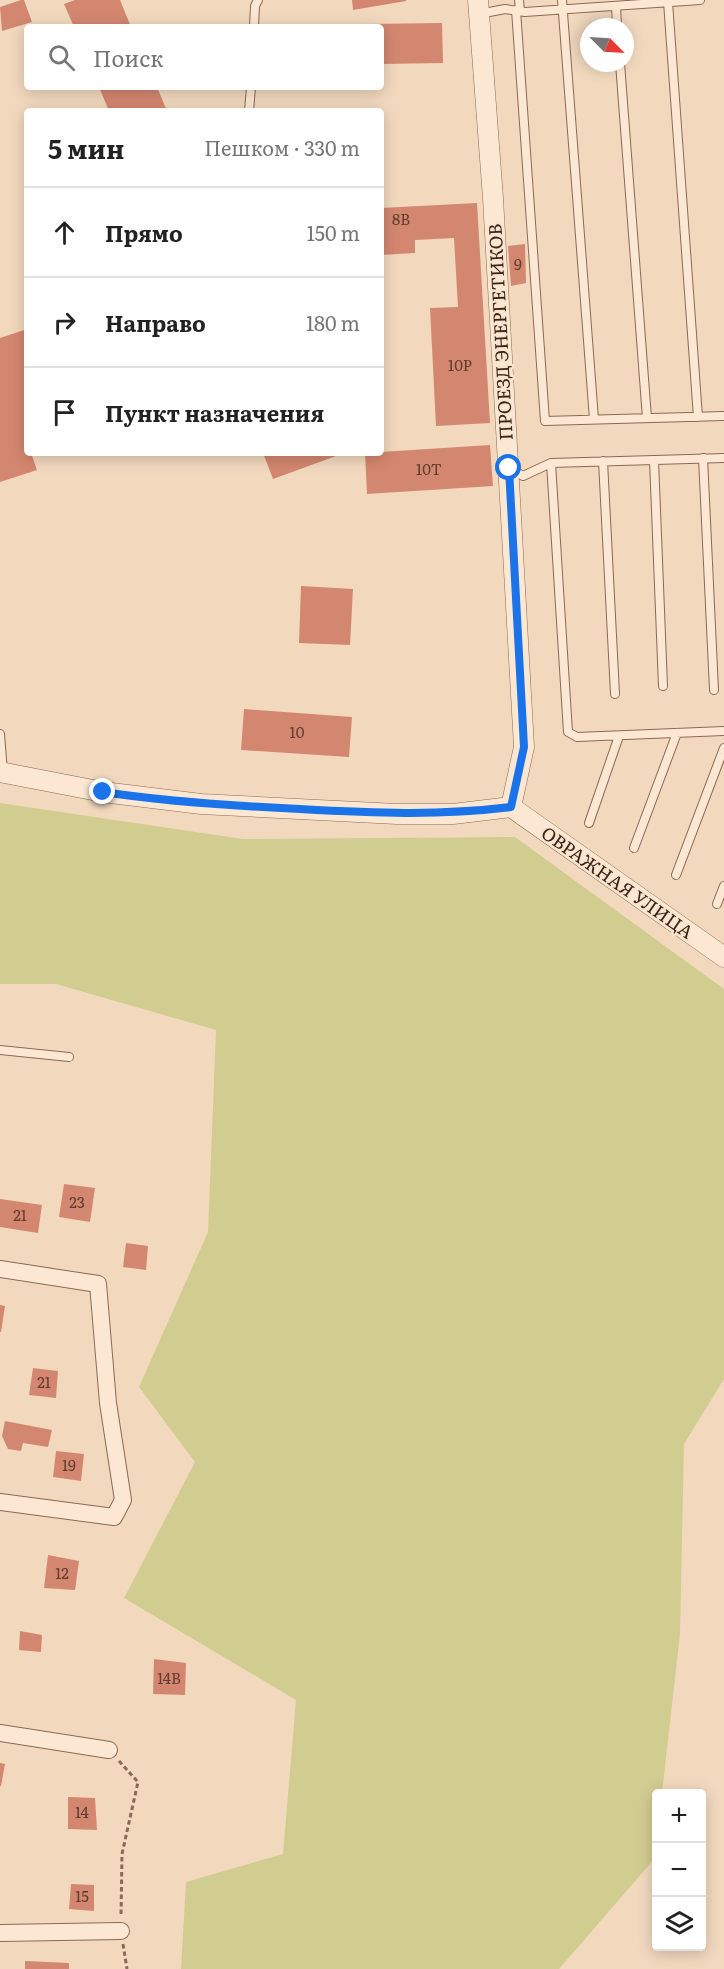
<!DOCTYPE html>
<html lang="ru">
<meta charset="utf-8">
<style>
:root{--surface:#fff;--page:#f6f6f6;--text:#222;--muted:#767676;--line:#e0e0e0}
body{margin:0;font-family:Literata,serif;background:var(--page);color:var(--text)}
.controls{position:absolute;right:18px;bottom:18px;display:grid;overflow:hidden;border-radius:6px;box-shadow:0 3px 15px #0003}
.controls button{width:54px;height:54px;display:grid;place-items:center;padding:0;border:0;border-bottom:2px solid var(--line);background:var(--surface);color:var(--text);font:30px sans-serif}
.compass{position:absolute;left:580px;top:18px;width:54px;height:54px;border-radius:50%;background:var(--surface);box-shadow:0 3px 15px #0003;rotate:114deg}
.stop{position:absolute;width:18px;height:18px;margin:-14px;border:4px solid #1a73e8;border-radius:50%;background:#fff}
.stop.end{background:#1a73e8;border-color:#fff;box-shadow:0 2px 6px #0008}
.list{margin:0;padding:0;list-style:none}
h2{display:flex;justify-content:space-between;align-items:center;height:78px;margin:0;padding:0 24px;font-size:26px}
h2 small{font-size:20px;font-weight:400;color:var(--muted)}
.list li{display:grid;grid-template-columns:39px 1fr auto;gap:18px;align-items:center;box-sizing:border-box;height:90px;padding:0 24px;border-top:2px solid var(--line)}
.list b{display:block;font-size:22px;white-space:nowrap}
.list em{font-size:20px;font-style:normal;color:var(--muted)}
.icon{flex:none;width:33px;height:33px;fill:none;stroke:currentColor;stroke-width:2;stroke-linecap:round;stroke-linejoin:round}
.map{position:relative;flex:none;width:724px;height:1969px;overflow:hidden}
.search{position:absolute;background:var(--surface);box-shadow:0 3px 15px #0003;left:24px;top:24px;width:360px;height:66px;display:flex;align-items:center;gap:15px;box-sizing:border-box;padding:0 21px;border-radius:6px;color:var(--muted);font-size:22px}
.panel{position:absolute;background:var(--surface);box-shadow:0 3px 15px #0003;left:24px;top:108px;width:360px;height:348px;border-radius:6px}
.map>svg:first-child{display:block}
</style>
<div class="map">
<svg width="724" height="1969" viewBox="0 0 724 1969">
<rect width="100%" height="100%" fill="#f2d9be"/>
<path fill="#d1cd91" d="M0,803L243,839L515,837L724,989V1379L684,1444L680,1634L662,1793L656,1794V1857L559,1969H181L186,1882L283,1854L296,1700L124,1598L195,1462L139,1387L208,1232L216,1030L56,984H0Z"/>
<path fill="#d48770" d="M21,0H24L32,22L2,31L0,7Z
M75,0H120L131,27H74L64,4Z
M352,0H406V1L353,10Z
M442,23L443,63L381,64V27H365V24Z
M99,87H157L167,111H109Z
M477,203L490,423L436,426L430,308L458,307L454,238L415,240V253L381,255V208Z
M525,244L526,283L511,286L508,246Z
M27,329V453H31L37,470L0,482V338Z
M490,445L493,486L367,494L365,453Z
M263,453H335L336,456L273,479Z
M301,586L353,589L350,645L299,643Z
M244,709L352,717L349,757L241,750Z
M64,1184L95,1188L90,1222L59,1217Z
M0,1199L42,1205L38,1233L0,1227Z
M126,1243L148,1246L146,1270L123,1267Z
M0,1305L5,1306L1,1332H0Z
M33,1368L58,1371L56,1398L29,1395Z
M5,1421L52,1430L48,1447L23,1443L21,1451L8,1449L2,1436Z
M56,1451L84,1454L81,1481L53,1477Z
M48,1555L79,1561L75,1590L44,1588Z
M20,1631L42,1635L41,1652L19,1650Z
M154,1659L186,1663L185,1695L153,1694Z
M0,1763L5,1764L1,1786H0Z
M68,1797L95,1798L97,1830L68,1829Z
M71,1884L94,1885V1911L69,1909Z
M25,1961L69,1963V1969H25Z"/>
<g fill="none" stroke-linecap="round" stroke-linejoin="round">
<g stroke="#8c6855" stroke-width="10">
<path id="service" d="M519,0L520,11
M562,0L594,419
M668,2L698,417
M616,6L617,27
M516,10L545,421L724,416
M479,14L505,9L525,12L700,0
M254,27L255,6L258,0
M620,63L647,418
M249,111L251,87
M703,458L714,690
M654,460L663,686
M603,461L615,694
M551,463L568,732L577,737L724,731
M510,468L523,476L551,463L724,458
M0,734L3,772
M589,823L619,736
M634,848L677,733
M676,875L724,748
M717,904L724,886
M0,1050L69,1057"/>
</g>
<g stroke="#8c6855" stroke-width="18">
<path id="minor" d="M0,1269L98,1284L108,1403L123,1500L114,1517L0,1502
M0,1733L109,1750
M0,1933L121,1931"/>
</g>
<g stroke="#8c6855" stroke-width="21">
<path id="tertiary" d="M478,0L493,198L524,747L511,807
M0,772L103,792L201,804L397,814H453L511,807
M511,807L724,957"/>
</g>
<path stroke="#8c6855" stroke-width="3" stroke-dasharray="4.5 3" stroke-linecap="butt" d="M119,1761L138,1782L122,1854L121,1917
M123,1944L127,1969"/>
<use href="#service" stroke="#fce8d2" stroke-width="8"/>
<use href="#minor" stroke="#fce8d2" stroke-width="16"/>
<use href="#tertiary" stroke="#fce8d2" stroke-width="20"/>
</g>
<g fill="none" stroke-linecap="round" stroke-linejoin="round">
<path stroke="#1a73e8" stroke-width="8" d="M103,792C169,802 234,806 300,809C372,813 439,816 511,807L524,747L509,468"/>
</g>
<g text-anchor="middle" stroke-width="4.5" stroke-linejoin="round" paint-order="stroke">
<g font-size="15" fill="#603d30">
<text x="401" y="225">8В</text>
<text x="518" y="270">9</text>
<text x="460" y="371">10Р</text>
<text x="429" y="475">10Т</text>
<text x="297" y="738">10</text>
<text x="77" y="1208">23</text>
<text x="20" y="1221">21</text>
<text x="44" y="1388">21</text>
<text x="69" y="1471">19</text>
<text x="62" y="1579">12</text>
<text x="169" y="1684">14В</text>
<text x="82" y="1818">14</text>
<text x="82" y="1902">15</text>
</g>
<g font-size="18" fill="#3a241b" stroke="#f9e5ce">
<text transform="translate(501 332) rotate(-93)" y="6">ПРОЕЗД ЭНЕРГЕТИКОВ</text>
<text transform="translate(617 883) rotate(35)" y="6">ОВРАЖНАЯ УЛИЦА</text>
</g>
</g>
</svg>
<div class="controls">
<button>+</button>
<button>−</button>
<button><svg class="icon" aria-label="layers" viewBox="0 0 24 24"><path d="M12 4l9 5-9 5-9-5zM3 14l9 5 9-5"/></svg></button>
</div>
<svg class="compass" viewBox="-18 -18 36 36"><path d="M0-13l5 13h-10z" fill="#e53935"/><path d="M0 13l5-13h-10z" fill="#767676"/></svg>
<div class="stop" style="left:509px;top:468px"></div>
<div class="stop end" style="left:103px;top:792px"></div>
<div class="search"><svg class="icon" aria-label="search" viewBox="0 0 24 24"><circle cx="10" cy="10" r="6"/><path d="M15 15l6 6"/></svg>Поиск</div>
<section class="panel">
<h2>5 мин<small>Пешком · 330 m</small></h2>
<ul class="list">
<li><svg class="icon" aria-label="ahead" viewBox="0 0 24 24"><path d="M12 20V5M6 11l6-6 6 6"/></svg><div><b>Прямо</b></div><em>150 m</em></li>
<li><svg class="icon" aria-label="right" viewBox="0 0 24 24"><path d="M7 20v-9h11M14 6l5 5-5 5"/></svg><div><b>Направо</b></div><em>180 m</em></li>
<li><svg class="icon" aria-label="arrive" viewBox="0 0 24 24"><path d="M6 21V4h12l-3 4 3 4H6"/></svg><div><b>Пункт назначения</b></div></li>
</ul>
</section>
</div>
